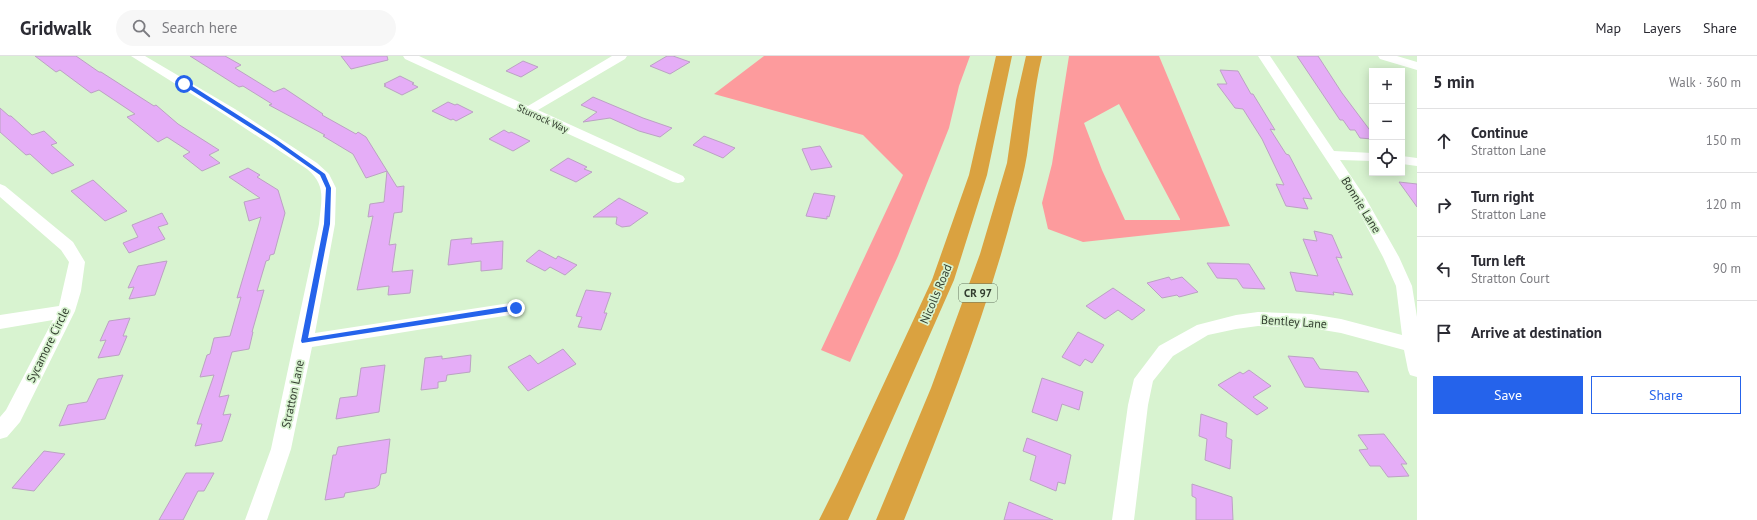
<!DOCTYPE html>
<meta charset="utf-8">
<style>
:root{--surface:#fff;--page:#f7f7f7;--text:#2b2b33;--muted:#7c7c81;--line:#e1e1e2;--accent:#2563eb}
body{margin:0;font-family:"PT Sans",sans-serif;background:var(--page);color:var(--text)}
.controls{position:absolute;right:12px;top:12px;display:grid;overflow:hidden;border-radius:0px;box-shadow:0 2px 10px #0003}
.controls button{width:36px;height:36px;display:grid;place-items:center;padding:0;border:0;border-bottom:1px solid var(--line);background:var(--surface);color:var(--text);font:20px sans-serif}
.stop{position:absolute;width:12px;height:12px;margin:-9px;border:3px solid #2563eb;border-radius:50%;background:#fff}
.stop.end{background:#2563eb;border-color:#fff;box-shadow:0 1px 4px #0008}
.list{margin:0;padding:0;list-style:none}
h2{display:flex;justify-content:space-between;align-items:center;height:52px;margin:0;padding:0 16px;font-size:17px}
h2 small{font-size:13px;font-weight:400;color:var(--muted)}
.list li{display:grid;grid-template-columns:26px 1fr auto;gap:12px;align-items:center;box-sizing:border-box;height:64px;padding:0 16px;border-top:1px solid var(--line)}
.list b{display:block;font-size:15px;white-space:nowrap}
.list p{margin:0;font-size:13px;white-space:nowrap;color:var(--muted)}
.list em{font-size:13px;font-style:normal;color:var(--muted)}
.actions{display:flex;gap:8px;padding:12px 16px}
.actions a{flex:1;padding:9px 0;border:1px solid var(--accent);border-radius:0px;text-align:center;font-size:14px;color:var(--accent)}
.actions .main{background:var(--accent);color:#fff}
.icon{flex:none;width:22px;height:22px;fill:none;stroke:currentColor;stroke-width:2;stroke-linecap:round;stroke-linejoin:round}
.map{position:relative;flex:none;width:1417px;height:464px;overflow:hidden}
header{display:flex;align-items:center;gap:24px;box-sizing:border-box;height:56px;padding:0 20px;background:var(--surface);border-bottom:1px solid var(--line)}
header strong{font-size:19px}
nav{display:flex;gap:22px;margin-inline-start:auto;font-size:14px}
.search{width:280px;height:36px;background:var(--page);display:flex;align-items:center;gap:10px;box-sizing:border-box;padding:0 14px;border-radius:22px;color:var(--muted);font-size:15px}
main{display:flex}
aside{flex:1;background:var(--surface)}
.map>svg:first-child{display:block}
</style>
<header>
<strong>Gridwalk</strong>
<div class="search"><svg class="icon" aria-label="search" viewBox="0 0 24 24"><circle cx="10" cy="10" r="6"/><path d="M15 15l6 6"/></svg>Search here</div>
<nav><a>Map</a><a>Layers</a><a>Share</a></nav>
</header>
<main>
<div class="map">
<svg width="1417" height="464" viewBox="0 0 1417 464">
<rect width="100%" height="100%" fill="#d8f3d0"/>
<path fill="#fd9b9d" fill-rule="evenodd" d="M764,0H970L959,30L949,72L898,200L850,306L821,294L903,119L863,79L714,38Z
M1069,0H1159L1230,170L1083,186L1048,173L1042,147L1052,108ZM1119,48L1180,163V164H1125L1102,114L1084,67Z"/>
<path fill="#e5adf7" stroke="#bba2c3" d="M35,0H76L99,16H101L154,50L156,49L178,68L219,94L209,99L220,107L202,115L183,100L190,96L167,81L158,86L127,61L135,58L99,34L91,37L60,14L56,16Z
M190,0H225L241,9L235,12L274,36L284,32L323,58L322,59L356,78L358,76L366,81L397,131L404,130L402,156L394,157L389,189L396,188L392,216L413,214L410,237L388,239L389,230L357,234L373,160L368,161L370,148L384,146L387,115L366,122L353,98L323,80L325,79L269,49L272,48L243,30L239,31Z
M341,0H387L388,4L351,13Z
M667,0H673L690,6L670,18L650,10Z
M1297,0H1318L1342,37L1372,77V83L1360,82L1355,74H1350L1343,64H1340Z
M523,5L538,11L521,21L506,15Z
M1220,14L1238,15L1251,38H1253L1275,74L1270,73L1286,98L1289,99L1312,143L1303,142L1308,153L1286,150L1276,128L1284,129L1262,83L1243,53L1235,52L1217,28H1227Z
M400,20L414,27L412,28L418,31L402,39L384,30L386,29L384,28Z
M593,41L643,62L672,72L660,81L639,75L610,62L583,66L597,56L581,49Z
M448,46L455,49L457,48L473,56L456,65L453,63L451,64L432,55Z
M0,52L9,60H11L32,79L44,75L57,87L51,89L74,109L52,118L30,98L26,99L0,76Z
M504,74L509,77L511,76L530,85L513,95L489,83Z
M704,80L720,86L735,92L723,102L693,89Z
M820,90L832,111L811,114L802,93Z
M568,102L587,111L584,113L592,116L576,126L550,114Z
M248,112L260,119L257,121L278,134L285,157L274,198L270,199L269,204L266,205L257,235L264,234L252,276H253L249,293L232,296L219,341L229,339L223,359L231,358L222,385L195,390L202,368H197L214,319L200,321L207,299L210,298L214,282L230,280L241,241L237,242L261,161L249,165L244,146L260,142L229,121Z
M93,124L127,155L105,165L71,135Z
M1399,126L1417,128V151Z
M814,137L835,140L829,161L827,160V163L806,160Z
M619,142L648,157L630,170L622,171L616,168L617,161H593Z
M162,157L168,168L158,171L165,183L129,197L123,187L138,181L132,169Z
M1314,175L1332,179L1342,202L1336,201L1353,239L1333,236L1334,239L1296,235L1290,216L1318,220L1303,183L1317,185Z
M472,182L471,188L503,185L502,213L481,215V205L448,209L451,184Z
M539,194L556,203L558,200L577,209L565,219L550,211L545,215L526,205Z
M167,205L155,239L129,243L134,231L128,232L138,210Z
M1207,207L1249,208L1265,233L1243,232L1237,223L1217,222Z
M1169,221L1171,224L1182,221L1198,236L1179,241L1177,239L1162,242L1147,227Z
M1113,232L1145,254L1132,264L1118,254L1105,263L1086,250Z
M586,234L611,237L604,257H607L601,274L578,271L582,261L576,260Z
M130,262L123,280H127L119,299L98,302L106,284L100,285L109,265Z
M1078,276L1104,289L1092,307L1085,303L1080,310L1062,301Z
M563,293L576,308L528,335L508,311L530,299L538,308Z
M471,299L470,316L447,319L446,325L438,326V332L421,334L425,302L442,300V303Z
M1288,300L1313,302L1320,313L1357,316L1369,336L1305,331Z
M385,309L379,356L336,363L340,342L357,340L361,312Z
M1249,314L1271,330L1253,341L1268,352L1257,359L1218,329L1240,316L1243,318Z
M123,319L105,363L59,370L68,349L87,346L98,323Z
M1042,322L1083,336L1079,354L1062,348L1057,365L1032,356Z
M1201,358L1227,367L1226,381L1232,384L1230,413L1205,404L1207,383L1199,380Z
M1384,378L1407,408H1401L1409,420L1388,421L1380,410H1370L1359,394L1368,393L1358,379Z
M1027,382L1071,399L1065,428L1058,426L1056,435L1030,424L1036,400L1023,395Z
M390,383L386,417L381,418L379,429L375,432L345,437L344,441L325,444L333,399H336L338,391Z
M44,395L65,398L34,435L12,432Z
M186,417H214L204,435H198L183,464H159Z
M1192,428L1232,441L1233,464H1196V442L1192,440Z
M1009,446L1053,464H1004Z"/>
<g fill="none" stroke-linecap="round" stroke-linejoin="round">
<path fill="#fff" fill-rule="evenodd" d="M131,0H145L235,53L317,107L329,118L336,132L335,168L315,277L516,246L522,248L525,252L522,256L516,258L312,291L291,393L267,464H245L271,393L319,168C321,145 327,129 307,113L225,59Z
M403,0H419L528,50L612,0H627L625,3L538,54L683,120L685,123L683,126L678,127L673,126L405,3Z
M1258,0H1270L1334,95L1372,97V105L1340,104L1365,141L1399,201L1412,230L1417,261V321L1410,319L1408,314L1404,294L1341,277L1311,272L1258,270L1236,273L1208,279L1173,300L1153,325L1148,349L1134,464H1112L1128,349L1134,323L1159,290L1197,269L1236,259L1258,256L1311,258L1341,263L1402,279L1396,230L1383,201L1351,141Z
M1378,0H1397L1417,6V14L1380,3Z
M1402,100L1417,102V110L1402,108Z
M0,128L5,130L73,186L85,206L81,235L75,255L20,366L7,381L0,383V361L6,354L53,264L0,273V259L59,250L69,206L61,194L0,141Z"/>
<path fill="#daa240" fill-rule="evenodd" d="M996,0H1012L987,119L954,224L848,464H819L838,426L932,224L969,119Z
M1026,0H1042C1034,33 1032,65 1027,99C1024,117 1019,135 1014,152C986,259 945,362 904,464H876L931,332L980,198L1007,107L1016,44Z"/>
</g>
<path fill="#2563eb" d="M183,26H186L277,84L325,118L331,132L330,168L308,282L516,249L520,252L519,254L302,287L301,285L324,168L326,132L320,119L273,86L183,29Z"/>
<g text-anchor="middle" stroke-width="3.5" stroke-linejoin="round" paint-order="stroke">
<g font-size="10" fill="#323d2f" stroke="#d8f3d0">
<text transform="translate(543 62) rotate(25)" y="4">Sturrock Way</text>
</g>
<rect fill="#d8f3d0" stroke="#64745f" stroke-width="1" x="959" y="228" width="38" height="18" rx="3"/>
<g font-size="11" font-weight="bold" fill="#323d2f">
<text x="978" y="241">CR 97</text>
</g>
<g font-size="12" fill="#323d2f" stroke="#d8f3d0">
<text transform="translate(1361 149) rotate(58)" y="4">Bonnie Lane</text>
<text transform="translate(936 238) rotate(-67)" y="4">Nicolls Road</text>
<text transform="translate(1294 266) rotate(4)" y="4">Bentley Lane</text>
<text transform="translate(48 289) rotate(-64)" y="4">Sycamore Circle</text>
<text transform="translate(293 338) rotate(-78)" y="4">Stratton Lane</text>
</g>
</g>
</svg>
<div class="controls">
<button>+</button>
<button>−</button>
<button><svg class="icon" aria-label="locate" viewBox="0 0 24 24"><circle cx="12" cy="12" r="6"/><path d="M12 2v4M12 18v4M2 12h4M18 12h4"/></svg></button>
</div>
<div class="stop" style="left:184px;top:28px"></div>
<div class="stop end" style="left:516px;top:252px"></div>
</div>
<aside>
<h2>5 min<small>Walk · 360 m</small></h2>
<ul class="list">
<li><svg class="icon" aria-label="ahead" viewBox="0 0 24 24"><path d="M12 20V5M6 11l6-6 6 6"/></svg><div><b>Continue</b><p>Stratton Lane</p></div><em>150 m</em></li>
<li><svg class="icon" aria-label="right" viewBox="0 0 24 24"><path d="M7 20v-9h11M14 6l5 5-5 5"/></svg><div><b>Turn right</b><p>Stratton Lane</p></div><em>120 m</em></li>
<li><svg class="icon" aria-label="left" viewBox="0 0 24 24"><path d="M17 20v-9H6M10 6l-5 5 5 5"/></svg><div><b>Turn left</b><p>Stratton Court</p></div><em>90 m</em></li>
<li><svg class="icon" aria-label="arrive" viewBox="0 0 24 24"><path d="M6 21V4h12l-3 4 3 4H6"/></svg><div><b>Arrive at destination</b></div></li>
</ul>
<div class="actions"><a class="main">Save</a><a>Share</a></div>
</aside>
</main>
